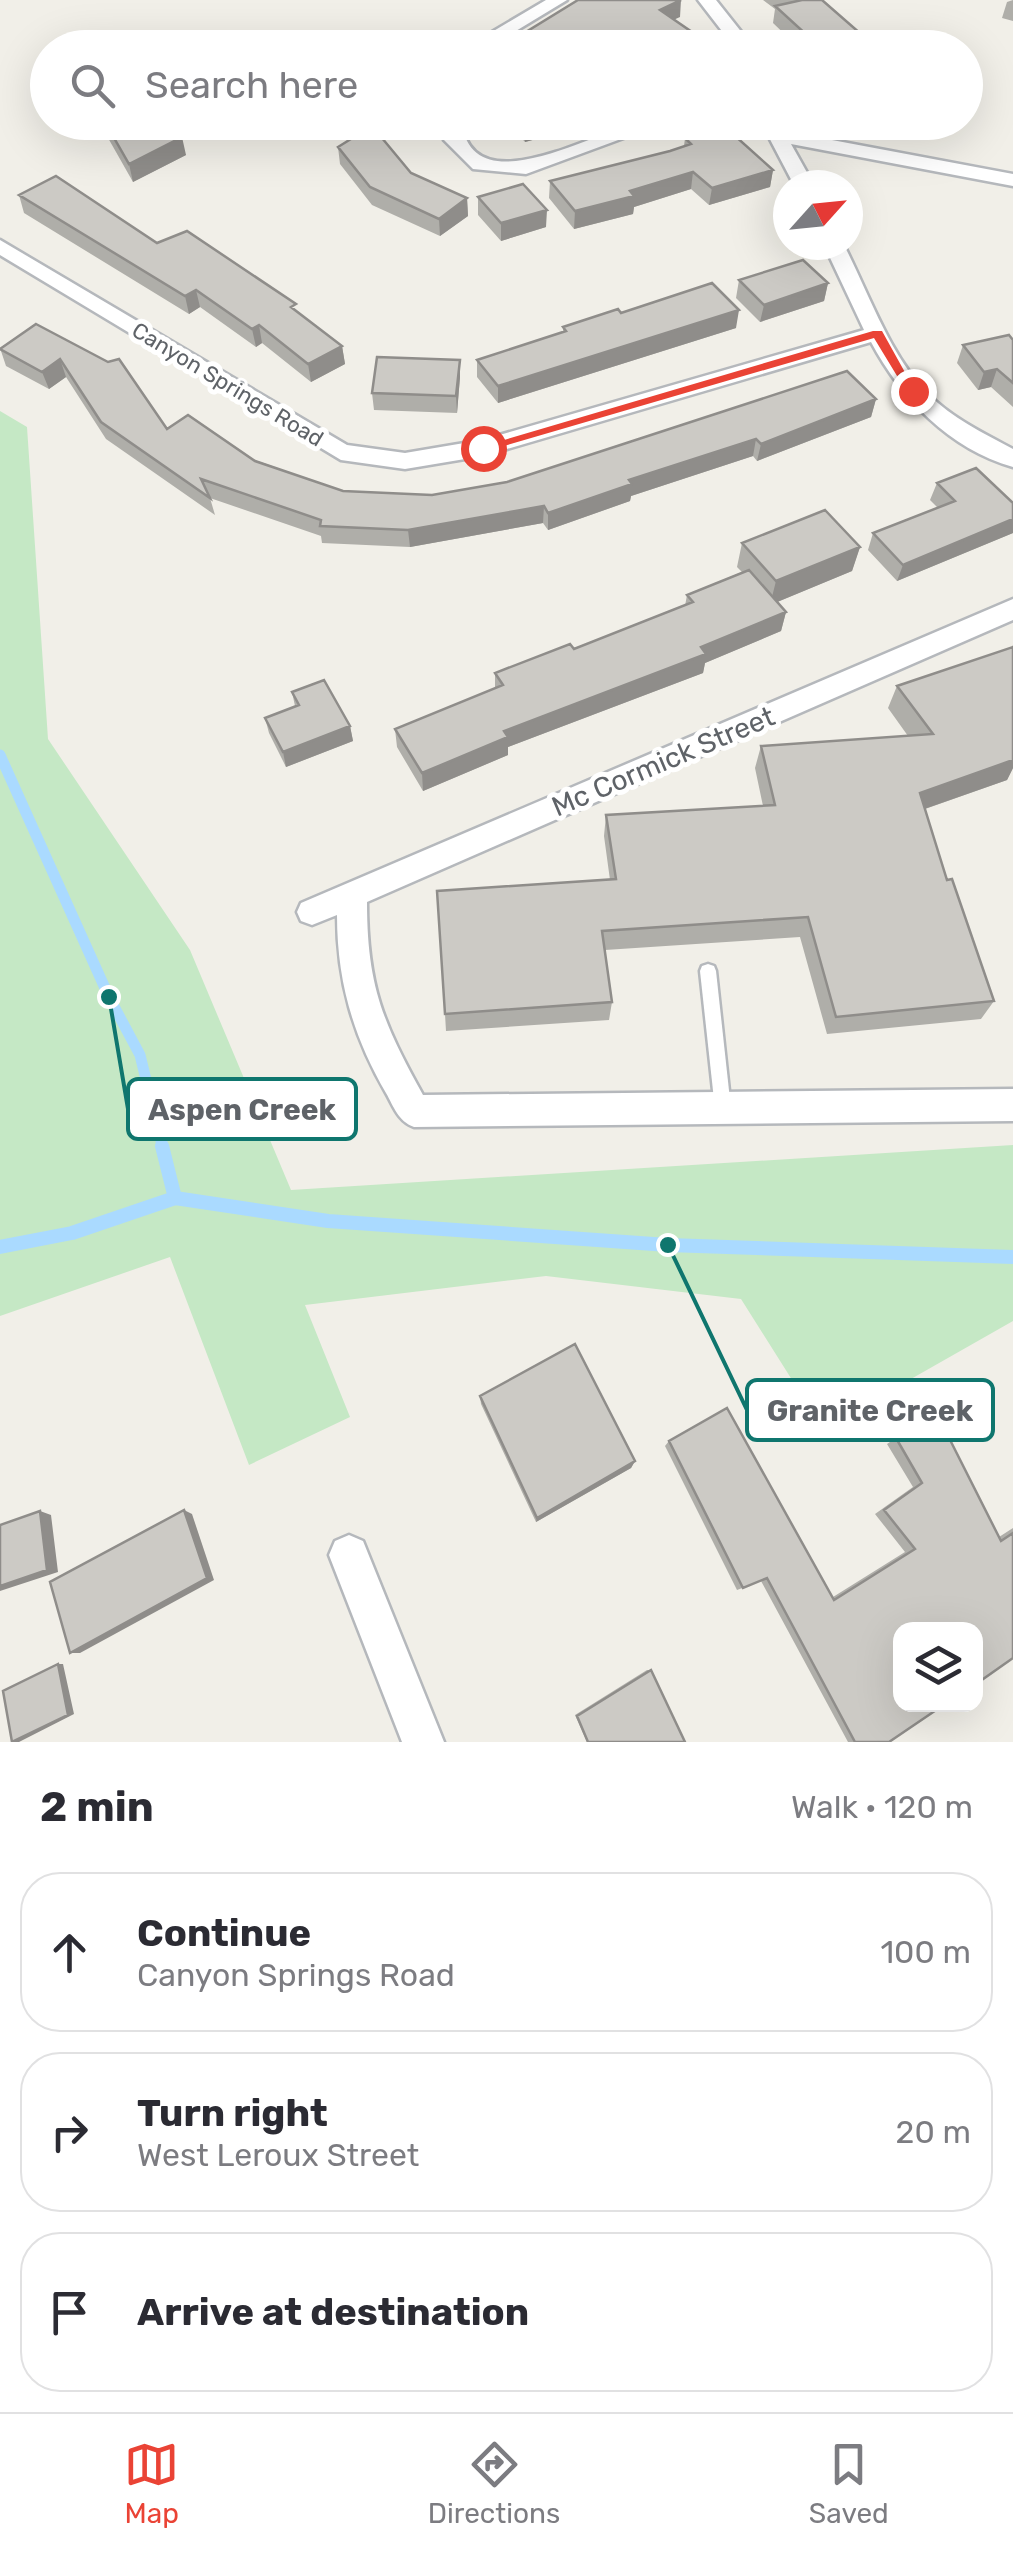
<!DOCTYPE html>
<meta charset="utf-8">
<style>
:root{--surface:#fff;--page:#f7f7f7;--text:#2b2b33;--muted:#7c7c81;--line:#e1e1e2;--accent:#ea4335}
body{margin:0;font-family:Rubik,sans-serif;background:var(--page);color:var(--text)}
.controls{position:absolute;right:30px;bottom:30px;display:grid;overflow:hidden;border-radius:20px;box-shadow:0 10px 40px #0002}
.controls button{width:90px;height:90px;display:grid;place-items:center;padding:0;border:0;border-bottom:2px solid var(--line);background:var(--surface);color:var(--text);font:50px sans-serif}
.compass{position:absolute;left:773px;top:170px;width:90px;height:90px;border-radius:50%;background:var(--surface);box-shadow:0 10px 40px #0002;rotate:63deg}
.stop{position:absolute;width:30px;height:30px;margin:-22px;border:8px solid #ea4335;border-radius:50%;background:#fff}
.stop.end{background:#ea4335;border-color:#fff;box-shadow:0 2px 10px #0008}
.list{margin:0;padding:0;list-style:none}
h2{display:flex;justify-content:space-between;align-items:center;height:130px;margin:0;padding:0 40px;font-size:42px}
h2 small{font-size:32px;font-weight:400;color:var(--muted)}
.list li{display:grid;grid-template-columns:65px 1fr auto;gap:30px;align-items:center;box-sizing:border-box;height:160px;margin:0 20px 20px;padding:0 20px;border:2px solid var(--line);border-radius:40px}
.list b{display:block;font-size:38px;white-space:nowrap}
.list p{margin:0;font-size:32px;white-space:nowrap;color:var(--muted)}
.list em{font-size:32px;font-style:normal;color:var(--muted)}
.icon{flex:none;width:55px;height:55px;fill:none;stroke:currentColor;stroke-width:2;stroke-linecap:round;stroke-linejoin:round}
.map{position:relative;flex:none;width:1013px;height:1742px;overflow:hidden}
.search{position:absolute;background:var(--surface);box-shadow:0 10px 40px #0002;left:30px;right:30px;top:30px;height:110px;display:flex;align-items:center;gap:25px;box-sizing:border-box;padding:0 35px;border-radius:55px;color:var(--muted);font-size:38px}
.sheet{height:670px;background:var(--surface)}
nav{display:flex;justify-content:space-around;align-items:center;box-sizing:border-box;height:140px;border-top:2px solid var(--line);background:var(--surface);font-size:28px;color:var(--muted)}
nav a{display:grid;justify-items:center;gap:5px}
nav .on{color:var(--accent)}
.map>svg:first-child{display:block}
</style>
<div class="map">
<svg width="1013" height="1742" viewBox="0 0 1013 1742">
<rect width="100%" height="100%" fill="#f1efe8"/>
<path fill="#c5e8c5" d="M0,411L27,427L48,739L190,950L291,1190L1013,1145V1321L823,1429L741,1299L546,1276L305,1305L350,1417L249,1465L170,1257L0,1316Z"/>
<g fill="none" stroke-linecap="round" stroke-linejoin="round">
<path stroke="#aadaff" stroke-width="11" d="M0,755L109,997L140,1055L163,1149"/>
<path stroke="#aadaff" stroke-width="14" d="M162,1146L175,1198
M0,1247L72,1233L175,1198L328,1221L668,1245L1013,1257"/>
<g stroke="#b5b8bc" stroke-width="5">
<path id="lane" d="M708,964L714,966L716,971L731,1109L729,1115L723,1117L717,1115L715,1109L700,971L702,966Z"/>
</g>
<g stroke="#b5b8bc" stroke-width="5">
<path id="street" d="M546,0H567L488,48H465Z
M698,0H716L743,34L746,48H728L725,35Z
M443,122H462C471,205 593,133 636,123C646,121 657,122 667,122L526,174L473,169L444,140Z
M765,122H779L784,131L1013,174V186L791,144L814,185H794L763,126Z
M0,240L347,445L405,453L482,440L864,330L824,245H844C869,294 889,354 928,394C952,418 983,433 1013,449V467C949,449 901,398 871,342L483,456L405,469L341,460L0,255Z
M1013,599V620L367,902C367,986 383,1023 423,1095L1013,1089V1121L414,1127C398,1121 394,1107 386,1093C353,1036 337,981 337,915L312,925L301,921L297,912L301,903Z
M349,1535L363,1541L444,1742H402L329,1555L335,1541Z"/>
</g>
<use href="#lane" fill="#fff" fill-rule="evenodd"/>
<use href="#street" fill="#fff" fill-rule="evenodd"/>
</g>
<path fill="#afaea9" d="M763,0H823L877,48H799L773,23L775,9Z
M1013,0V21L1002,18L1007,2Z
M99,122H157L186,155L133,182Z
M507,122H578L573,124V129L525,142Z
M913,122H954L949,136Z
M685,138L773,170L770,187L709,205L691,189L634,207L633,214L574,229L549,198L550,181L670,151L684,146Z
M338,147L411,173L467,198L468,216L440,236L372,205L340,164Z
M19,195L297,311L342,346L345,364L311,382L262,343L256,347L200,307L189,314L24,213Z
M478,197L546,227L501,241L478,215Z
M739,280L828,283L824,301L760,322L736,298Z
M621,313L736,328L498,403L477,377V360L563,332V327Z
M36,324L167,429L343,491L432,495L507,482L876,399L871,417L757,461L753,456L631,496L630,501L548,530L543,523L410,547L322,543L321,536L210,498L215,515L106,439L66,377L49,389L6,366L0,348Z
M1013,340V407L991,387L978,390L957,363L963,345Z
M460,360V377L457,413L374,410L372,393Z
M937,483L1013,503V533L897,581L868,550L873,533L938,508L930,500Z
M742,543L860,547L852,571L777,602L786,612L781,631L705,663L703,673L508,747V755L423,791L397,747L395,729L495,688V673L574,649L685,606L687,595L742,572L737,567Z
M1013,645V768L1007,780L925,809L947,880L994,1001L981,1019L827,1034L800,937L605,950L612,1002L609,1020L446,1031L445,1014L610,880L604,836L606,815L763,806L755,768L761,746L908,736L888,708L897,686L1012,647Z
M292,692L350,726L353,741L286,767L269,733L265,718L295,706Z
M480,1396L635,1461L631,1468L536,1522L481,1404Z
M896,1438L999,1537L1013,1528V1658L889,1742H848L761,1581L737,1590L665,1446L669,1441L833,1597L905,1552L875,1514L913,1487L887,1444Z
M647,1670H651L685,1742H587L575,1715Z"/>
<path fill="#8f8d8a" d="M681,0L680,17L658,27L660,10Z
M689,30L687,47L668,48L669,37Z
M533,122H578L573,124V129L525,142L526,124Z
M182,137L186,155L133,182L129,164Z
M773,170L770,187L709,205L712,188Z
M693,172L691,189L634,207L633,214L574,229L575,211L630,191Z
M467,198L468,216L440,236L439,219Z
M547,210L546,227L501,241V223Z
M828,283L824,301L760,322L764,305Z
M196,290L200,307L189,314L185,296Z
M739,310L736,328L498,403V386Z
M259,325L262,343L256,347L252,329Z
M342,346L345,364L311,382L308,364Z
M60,359L66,377L49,389L42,372Z
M460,360V377L457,413L456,396Z
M997,369L991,387L978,390L984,372Z
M876,399L871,417L757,461L761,444Z
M756,439L753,456L631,496L630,501L548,530V513L629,480Z
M544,506L543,523L410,547L408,530Z
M1013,519V533L897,581L903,565Z
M860,547L852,571L770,605L776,581Z
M786,612L781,631L705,663L703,673L508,747V755L423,791L422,773L504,731Z
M350,726L353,741L286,767L283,752Z
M1013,760V768L1007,780L910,814L920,793Z
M635,1461L631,1468L536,1522L537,1518Z
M184,1510L192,1514L214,1580L80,1653H70Z
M40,1511L51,1515L58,1572L0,1591V1586Z
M58,1664H63L74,1714L19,1742H14Z"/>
<path fill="#cccac5" stroke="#8f8d8a" stroke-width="2.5" d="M578,0H681L660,10L689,30L669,37L685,48H500Z
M802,0H822L877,48H821L775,6Z
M416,41L411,48H327V45Z
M105,122H157L182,137L129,164Z
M372,126L411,173L467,198L439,219L370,187L338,147Z
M724,126L773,170L712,188L693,172L630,191L634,196L575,211L550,181L670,151L691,144L685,138Z
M56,176L157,243L187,231L296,304L291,307L342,346L308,364L259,325L252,329L196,290L185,296L19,195Z
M523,184L547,210L501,223L478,197Z
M803,260L828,283L764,305L739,280Z
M712,283L739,310L498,386L477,360L566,331L563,327L618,309L621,313Z
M36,324L108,362L119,359L167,429L188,415L255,461L343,491L432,495L507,482L847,371L876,399L761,444L756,439L629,480L632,484L548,513L544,506L408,530L320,526L321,520L201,479L210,498L101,422L60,359L42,372L0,349Z
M1009,335L1013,340V383L997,369L984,372L963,345Z
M377,357L460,360L456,396L372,393Z
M976,468L1013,503V519L903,565L873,533L955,501L937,483Z
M825,510L860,547L776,581L742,543Z
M749,570L786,612L701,647L706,654L504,731L508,737L422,773L395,729L503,685L495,673L570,644L574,649L693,602L687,595Z
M1013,647V760L920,793L947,880L952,879L994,1001L836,1017L808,917L602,931L612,1002L445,1014L437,891L616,879L606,815L775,805L761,746L933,734L897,686Z
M324,680L350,726L283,752L265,718L299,705L292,692Z
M575,1344L635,1461L537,1518L480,1396Z
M727,1408L834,1600L915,1549L884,1510L922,1483L896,1438L940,1420L1001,1541L1013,1533V1658L976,1684V1630H900V1704H945L889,1742H855L767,1578L743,1588L669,1441Z
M184,1510L207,1578L70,1653L50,1582Z
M40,1511L47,1570L0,1586V1525Z
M58,1664L68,1715L12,1742L3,1691Z
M651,1670L685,1742H588L577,1716Z"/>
<path fill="#ea4335" d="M873,331H882L917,394H908L874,338L483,452L477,448Z"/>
<g text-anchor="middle" stroke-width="10" stroke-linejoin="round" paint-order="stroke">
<g font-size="22" fill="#5f6368" stroke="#fff">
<text transform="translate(228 384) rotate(31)" y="8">Canyon Springs Road</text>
</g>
<g font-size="28" fill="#5f6368" stroke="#fff">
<text transform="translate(663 761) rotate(-23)" y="10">Mc Cormick Street</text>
</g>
</g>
<path fill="none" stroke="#0f766e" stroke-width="4" d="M109 997L128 1109M668 1245L747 1410"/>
<g fill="#0f766e" stroke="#fff" stroke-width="4">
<circle cx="109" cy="997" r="10"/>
<circle cx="668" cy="1245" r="10"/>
</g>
<g fill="#fff" stroke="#0f766e" stroke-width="4">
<rect x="128" y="1079" width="228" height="60" rx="10"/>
<rect x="747" y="1380" width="246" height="60" rx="10"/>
</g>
<g font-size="30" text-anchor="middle" font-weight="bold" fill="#5f6368">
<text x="242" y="1120">Aspen Creek</text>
<text x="870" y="1421">Granite Creek</text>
</g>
</svg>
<div class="controls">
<button><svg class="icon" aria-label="layers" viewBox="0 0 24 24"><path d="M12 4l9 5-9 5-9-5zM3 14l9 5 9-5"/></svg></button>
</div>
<svg class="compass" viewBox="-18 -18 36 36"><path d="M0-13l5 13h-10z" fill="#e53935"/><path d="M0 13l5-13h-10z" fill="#7c7c81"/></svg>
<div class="stop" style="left:483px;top:448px"></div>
<div class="stop end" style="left:913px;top:391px"></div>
<div class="search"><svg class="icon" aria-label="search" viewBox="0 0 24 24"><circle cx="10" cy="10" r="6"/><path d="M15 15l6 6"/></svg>Search here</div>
</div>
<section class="sheet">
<h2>2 min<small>Walk · 120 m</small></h2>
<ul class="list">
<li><svg class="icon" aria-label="ahead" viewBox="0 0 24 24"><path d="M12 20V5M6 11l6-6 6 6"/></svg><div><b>Continue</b><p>Canyon Springs Road</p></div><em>100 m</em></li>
<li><svg class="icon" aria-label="right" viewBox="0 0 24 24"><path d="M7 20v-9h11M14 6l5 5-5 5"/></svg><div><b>Turn right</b><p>West Leroux Street</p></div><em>20 m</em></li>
<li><svg class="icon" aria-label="arrive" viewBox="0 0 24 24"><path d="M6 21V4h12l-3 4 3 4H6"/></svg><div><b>Arrive at destination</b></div></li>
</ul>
</section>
<nav>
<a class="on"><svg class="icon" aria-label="map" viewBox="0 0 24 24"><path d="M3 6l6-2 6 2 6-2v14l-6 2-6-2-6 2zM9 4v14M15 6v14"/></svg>Map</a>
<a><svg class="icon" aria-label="directions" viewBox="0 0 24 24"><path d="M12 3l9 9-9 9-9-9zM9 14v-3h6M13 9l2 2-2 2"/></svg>Directions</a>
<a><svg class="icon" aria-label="saved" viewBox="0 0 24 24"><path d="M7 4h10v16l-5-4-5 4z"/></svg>Saved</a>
</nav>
